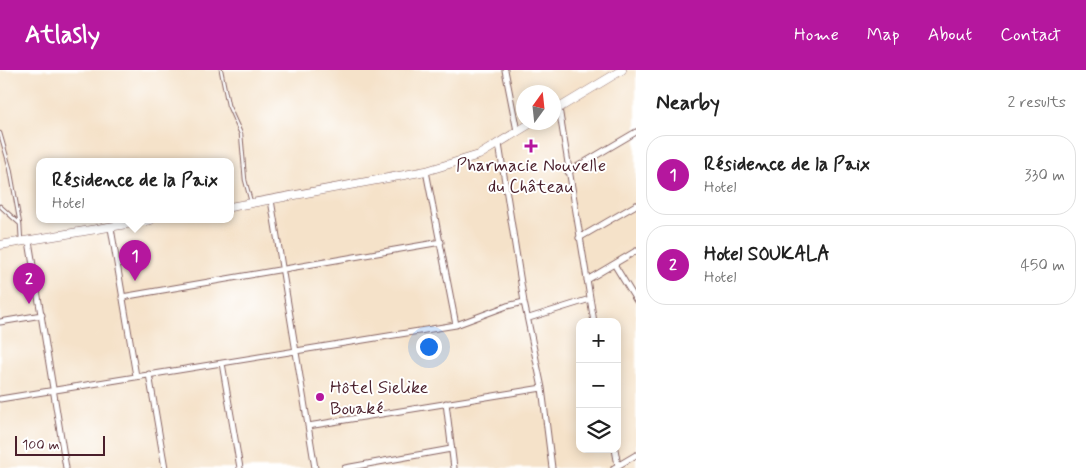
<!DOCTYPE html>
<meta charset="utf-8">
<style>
:root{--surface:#fff;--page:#f2f2f2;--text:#222;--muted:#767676;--line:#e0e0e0;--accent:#b5179e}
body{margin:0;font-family:Mynerve,sans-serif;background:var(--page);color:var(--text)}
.controls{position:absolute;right:15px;bottom:15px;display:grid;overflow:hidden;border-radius:10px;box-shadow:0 2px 12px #0003}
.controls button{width:45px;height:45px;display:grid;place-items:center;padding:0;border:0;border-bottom:1px solid var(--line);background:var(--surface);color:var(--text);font:25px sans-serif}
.compass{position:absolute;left:516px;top:15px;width:45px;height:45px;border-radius:50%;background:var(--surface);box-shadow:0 2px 12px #0003;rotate:15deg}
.scale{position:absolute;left:15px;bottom:12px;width:90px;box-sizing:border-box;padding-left:5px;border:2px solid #4a1f2b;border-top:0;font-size:14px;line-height:18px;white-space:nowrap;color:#4a1f2b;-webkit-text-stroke:4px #fff;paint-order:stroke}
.you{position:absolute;left:428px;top:276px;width:18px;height:18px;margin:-12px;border:4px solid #fff;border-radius:50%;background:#1a73e8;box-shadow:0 0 0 8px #1a73e833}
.badge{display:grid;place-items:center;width:32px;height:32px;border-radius:50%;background:var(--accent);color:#fff;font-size:16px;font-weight:700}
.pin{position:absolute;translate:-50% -41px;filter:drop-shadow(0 1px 2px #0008)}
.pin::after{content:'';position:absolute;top:26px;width:18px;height:15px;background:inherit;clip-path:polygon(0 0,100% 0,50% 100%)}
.popup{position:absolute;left:36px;top:88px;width:198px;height:65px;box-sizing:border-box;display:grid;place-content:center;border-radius:10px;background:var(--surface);filter:drop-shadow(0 1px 4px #0005);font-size:16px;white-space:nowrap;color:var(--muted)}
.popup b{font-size:19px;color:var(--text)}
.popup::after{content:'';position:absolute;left:50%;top:100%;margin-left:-10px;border:10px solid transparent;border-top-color:var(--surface)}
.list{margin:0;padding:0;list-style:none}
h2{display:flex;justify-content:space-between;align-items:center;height:65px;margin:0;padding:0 20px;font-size:21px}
h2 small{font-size:16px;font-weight:400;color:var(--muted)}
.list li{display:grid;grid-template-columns:32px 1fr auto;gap:15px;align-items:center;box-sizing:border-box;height:80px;margin:0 10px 10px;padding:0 10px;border:1px solid var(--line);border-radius:20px}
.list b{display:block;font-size:19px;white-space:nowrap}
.list p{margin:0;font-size:16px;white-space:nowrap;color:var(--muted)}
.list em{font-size:16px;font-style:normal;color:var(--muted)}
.icon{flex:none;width:28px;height:28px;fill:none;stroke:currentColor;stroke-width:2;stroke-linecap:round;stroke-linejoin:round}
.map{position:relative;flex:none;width:636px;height:398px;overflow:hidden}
header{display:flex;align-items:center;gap:30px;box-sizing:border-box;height:70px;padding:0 25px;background:var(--accent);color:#fff}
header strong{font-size:24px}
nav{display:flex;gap:28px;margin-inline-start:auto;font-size:18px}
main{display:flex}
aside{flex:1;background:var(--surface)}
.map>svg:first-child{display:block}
</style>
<header>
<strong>Atlasly</strong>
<nav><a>Home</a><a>Map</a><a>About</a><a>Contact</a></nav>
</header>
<main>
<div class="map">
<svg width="636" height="398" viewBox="0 0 636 398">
<rect width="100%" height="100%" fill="#fff"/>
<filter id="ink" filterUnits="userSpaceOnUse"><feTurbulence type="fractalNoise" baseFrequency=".02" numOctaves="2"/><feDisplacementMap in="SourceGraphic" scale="10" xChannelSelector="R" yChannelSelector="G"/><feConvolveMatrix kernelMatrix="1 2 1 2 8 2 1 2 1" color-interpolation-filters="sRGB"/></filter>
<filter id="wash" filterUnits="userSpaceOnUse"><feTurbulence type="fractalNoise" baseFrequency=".0096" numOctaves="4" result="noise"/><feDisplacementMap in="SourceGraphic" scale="20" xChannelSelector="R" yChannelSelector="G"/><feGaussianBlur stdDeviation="1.12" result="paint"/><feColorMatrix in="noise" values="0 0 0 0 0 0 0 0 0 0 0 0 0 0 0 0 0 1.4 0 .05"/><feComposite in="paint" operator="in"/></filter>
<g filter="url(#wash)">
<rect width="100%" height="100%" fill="#f5e2c9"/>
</g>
<g filter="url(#ink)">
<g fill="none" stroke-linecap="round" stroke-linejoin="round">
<g stroke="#866362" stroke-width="4.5">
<path id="lane" d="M221,0L228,35L241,64L245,110L251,132
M0,63L10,98L20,154
M0,136L20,154L21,171"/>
</g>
<g stroke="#866362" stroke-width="7">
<path id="street" d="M505,0L517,61
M559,38L594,252
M499,74L524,232L542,318L552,398
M426,101L456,255
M568,102L636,62
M271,130L315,398
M111,158L136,306
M579,168L636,135
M29,171L66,398
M614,194L636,230
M587,210L636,181
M122,227L441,172
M529,248L590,229
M0,252L42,245
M222,293L240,398
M149,304L165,398
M0,329L456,255L507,236L524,232
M446,333L454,398
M308,356L542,318
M615,379L618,396
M345,398L451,379
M614,398L636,385"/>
</g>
<g stroke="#866362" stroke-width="9">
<path id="secondary" d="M554,41L622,0
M230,137L426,101L479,85L533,52
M0,175L151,150"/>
</g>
<use href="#lane" stroke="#fff" stroke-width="2.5"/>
<use href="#street" stroke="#fff" stroke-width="5"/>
<use href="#secondary" stroke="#fff" stroke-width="8"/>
</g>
</g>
<g fill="#b5179e" stroke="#fff" stroke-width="2">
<path d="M528.5 68.5h5v5h5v5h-5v5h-5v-5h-5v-5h5z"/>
<circle cx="320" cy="327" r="5"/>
</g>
<g text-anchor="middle" stroke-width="4" stroke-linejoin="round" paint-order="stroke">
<g font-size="18" fill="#4a1f2b" stroke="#fff">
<text x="531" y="101">Pharmacie Nouvelle<tspan x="531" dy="21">du Château</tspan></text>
<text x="330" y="323" text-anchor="start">Hôtel Sielike<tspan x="330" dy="21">Bouaké</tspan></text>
</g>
</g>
</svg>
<div class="controls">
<button>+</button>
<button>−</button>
<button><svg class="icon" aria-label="layers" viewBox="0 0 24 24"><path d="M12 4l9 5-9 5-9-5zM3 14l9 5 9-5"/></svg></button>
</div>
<svg class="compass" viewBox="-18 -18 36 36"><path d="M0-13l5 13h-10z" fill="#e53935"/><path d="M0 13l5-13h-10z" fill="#767676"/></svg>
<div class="scale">100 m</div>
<div class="you"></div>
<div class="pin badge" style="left:135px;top:211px">1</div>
<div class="popup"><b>Résidence de la Paix</b>Hotel</div>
<div class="pin badge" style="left:29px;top:234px">2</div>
</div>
<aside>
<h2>Nearby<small>2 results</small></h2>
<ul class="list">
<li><span class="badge">1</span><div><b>Résidence de la Paix</b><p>Hotel</p></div><em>330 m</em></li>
<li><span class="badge">2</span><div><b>Hotel SOUKALA</b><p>Hotel</p></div><em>450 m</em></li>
</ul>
</aside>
</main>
